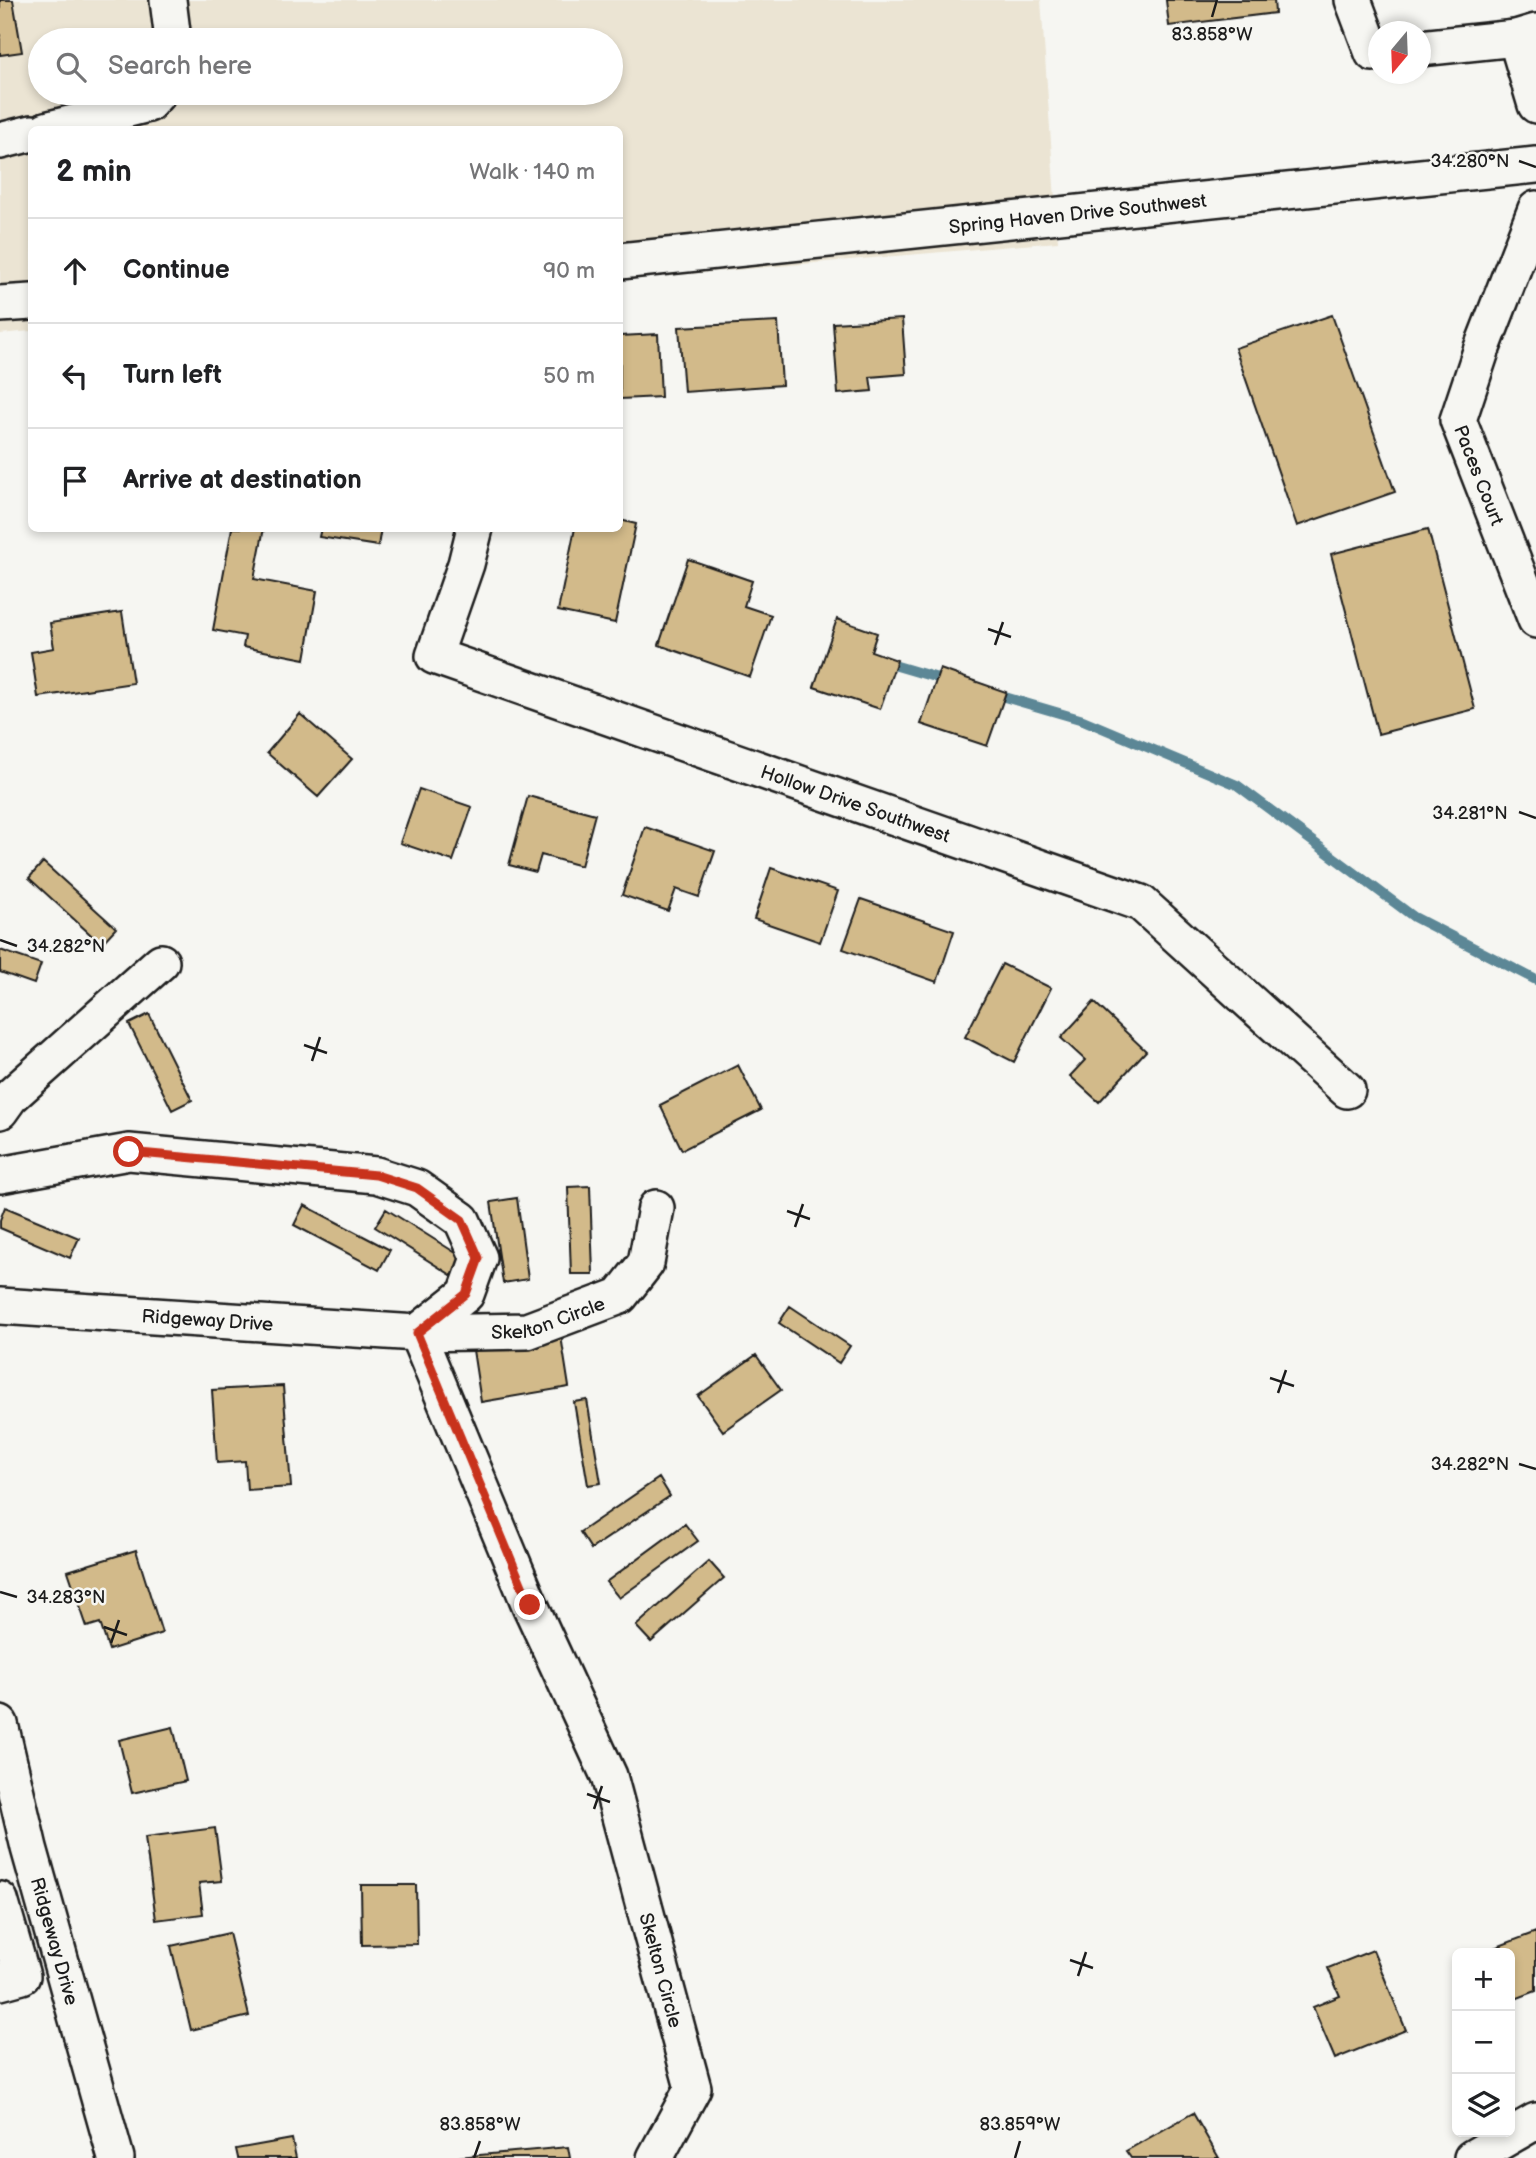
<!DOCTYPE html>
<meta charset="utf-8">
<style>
:root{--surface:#fff;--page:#f6f6f6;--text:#202124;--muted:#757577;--line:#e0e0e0}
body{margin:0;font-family:"Balsamiq Sans",sans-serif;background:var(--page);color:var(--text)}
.controls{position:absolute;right:21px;bottom:21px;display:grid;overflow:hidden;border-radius:10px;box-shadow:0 4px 10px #0003}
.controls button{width:63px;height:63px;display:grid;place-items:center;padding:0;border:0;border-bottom:2px solid var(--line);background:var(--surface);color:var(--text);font:35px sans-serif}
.compass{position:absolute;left:1368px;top:21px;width:63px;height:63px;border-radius:50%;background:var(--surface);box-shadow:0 4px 10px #0003;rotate:199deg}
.stop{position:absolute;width:21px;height:21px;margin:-16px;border:5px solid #c8321e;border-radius:50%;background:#fff}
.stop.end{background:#c8321e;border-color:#fff;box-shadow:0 2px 7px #0008}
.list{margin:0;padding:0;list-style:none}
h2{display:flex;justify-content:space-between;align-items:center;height:91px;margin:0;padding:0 28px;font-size:30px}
h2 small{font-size:23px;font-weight:400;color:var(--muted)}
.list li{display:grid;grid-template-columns:46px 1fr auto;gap:21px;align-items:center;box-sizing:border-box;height:105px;padding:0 28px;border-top:2px solid var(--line)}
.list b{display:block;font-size:26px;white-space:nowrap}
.list em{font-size:23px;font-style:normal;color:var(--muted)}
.icon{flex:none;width:38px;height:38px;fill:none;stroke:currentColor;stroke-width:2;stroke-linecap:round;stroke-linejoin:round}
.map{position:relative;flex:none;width:1536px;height:2158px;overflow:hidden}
.search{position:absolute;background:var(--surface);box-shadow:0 4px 10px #0003;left:28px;top:28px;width:595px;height:77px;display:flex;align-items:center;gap:18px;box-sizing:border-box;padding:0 24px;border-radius:38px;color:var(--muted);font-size:26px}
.panel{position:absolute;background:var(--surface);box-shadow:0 4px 10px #0003;left:28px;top:126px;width:595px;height:406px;border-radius:10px}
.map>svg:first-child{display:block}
</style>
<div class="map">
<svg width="1536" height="2158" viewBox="0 0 1536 2158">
<rect width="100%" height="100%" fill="#f6f6f2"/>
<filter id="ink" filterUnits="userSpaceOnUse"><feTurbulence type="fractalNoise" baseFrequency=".0143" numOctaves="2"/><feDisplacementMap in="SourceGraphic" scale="14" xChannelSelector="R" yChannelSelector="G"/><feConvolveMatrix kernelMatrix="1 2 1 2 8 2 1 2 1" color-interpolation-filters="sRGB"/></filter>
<g filter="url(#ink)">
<path fill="#ebe4d3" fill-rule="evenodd" d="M0,0H1041L1058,242L620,280V130H32L31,331L0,334ZM40,40H611V93H40Z"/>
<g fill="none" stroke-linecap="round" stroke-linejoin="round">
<path stroke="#5c8796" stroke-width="10" d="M897,666L948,681
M991,693L1083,720L1237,785L1414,917L1536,980"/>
</g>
<path fill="#d2ba8a" stroke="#1c1c1c" stroke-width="2" d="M0,0H13L22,52L0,55Z
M1166,0H1274L1275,13L1169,26Z
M1332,315L1395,492L1297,526L1235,348Z
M902,319L906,374L870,377L872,391L838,394L833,323Z
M778,322L782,385L684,392L679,327Z
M658,334L661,397L620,399V336Z
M620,520L636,524L615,623L558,611L575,528H620Z
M232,528H264L254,579L317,591L305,659L243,647L245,636L213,630Z
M321,528H381L378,546L319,537Z
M1428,529L1475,709L1378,734L1331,554Z
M688,559L752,581L744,606L771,615L750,677L659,645Z
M122,612L133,683L38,697L31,652L54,648L50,623Z
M837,619L877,633L871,651L897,660L880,709L814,687Z
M940,669L1006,692L987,746L921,724Z
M300,714L352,759L318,797L267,753Z
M419,789L472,807L453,861L400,843Z
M528,796L595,814L581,866L541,855L536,872L509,865Z
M645,827L715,851L699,897L676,889L668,911L622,895Z
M43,862L116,928L101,944L29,878Z
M771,868L838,891L820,942L754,919Z
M861,899L954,931L937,982L843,949Z
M0,950L41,964L34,984L0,972Z
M1002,964L1051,988L1014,1062L965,1037Z
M1094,1002L1146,1051L1099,1102L1070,1076L1085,1060L1061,1038Z
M149,1014L192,1100L172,1110L129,1024Z
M738,1065L761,1110L682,1150L660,1105Z
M590,1186L593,1274H571L568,1187Z
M517,1198L528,1279L503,1283L491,1202Z
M304,1205L390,1250L379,1270L294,1225Z
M5,1207L79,1238L70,1258L0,1228V1220Z
M386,1209L467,1260L456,1278L375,1227Z
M790,1306L850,1346L839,1363L779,1323Z
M561,1336L569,1387L481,1402L473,1350Z
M756,1355L781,1390L723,1431L698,1396Z
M283,1386L291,1487L247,1490L245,1461L217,1463L212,1390Z
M587,1400L601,1483L588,1485L574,1402Z
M659,1478L670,1496L591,1549L580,1532Z
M685,1524L698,1541L619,1598L606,1582Z
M136,1550L162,1633L109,1650L100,1623L87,1627L68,1571Z
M709,1561L724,1578L651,1642L636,1626Z
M173,1727L186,1781L132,1793L119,1740Z
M215,1828L222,1881L199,1883L203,1914L156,1920L145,1837Z
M361,1885H416L417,1944L362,1945Z
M1536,1932V1991L1510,2001V1953H1481Z
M229,1933L249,2016L191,2030L171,1946Z
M1373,1950L1406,2030L1335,2059L1313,2007L1340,1996L1328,1968Z
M1193,2113L1219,2158H1131L1126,2151Z
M292,2139L296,2158H238L236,2149Z
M568,2147L570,2158H447Z"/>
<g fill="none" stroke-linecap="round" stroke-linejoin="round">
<g stroke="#1c1c1c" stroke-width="40">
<g id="minor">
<path d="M168,0L173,40"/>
<path d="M1353,0L1373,53L1378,52"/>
<path d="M1516,38L1536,105"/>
<path d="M1420,48L1516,38L1536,32"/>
<path d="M46,130L148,104L158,93"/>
<path d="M0,141L32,133"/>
<path id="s1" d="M1536,209L1482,348L1458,420L1536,620"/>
<path id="s2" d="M620,261L1536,165"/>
<path d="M0,304L32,302"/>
<path id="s3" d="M475,528L466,564L434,656L1141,903L1347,1090"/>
<path d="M0,1111L10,1097L161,962"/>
<path d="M0,1175L129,1152L376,1175L417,1188L462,1220L479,1258L466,1294L417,1333"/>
<path id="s4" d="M0,1306L417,1333L527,1331L620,1296L646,1263L656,1208"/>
<path id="s5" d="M417,1333L530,1605L609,1776L693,2088L655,2158"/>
<path id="s6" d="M0,1724L29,1848L116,2158"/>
<path d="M0,1900L22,1976L0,1982"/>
<path d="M1472,2158L1536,2121"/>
</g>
</g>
<use href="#minor" stroke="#f6f6f2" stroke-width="35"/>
</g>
</g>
<g fill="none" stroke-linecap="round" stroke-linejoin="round" filter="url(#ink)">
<path stroke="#c8321e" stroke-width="9" d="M129,1152L376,1175L417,1188L462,1220L479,1258L466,1294L417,1333L530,1605"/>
</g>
<path fill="none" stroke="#1c1c1c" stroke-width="2.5" d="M1212,17L1217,0M1519,161L1536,167M988,629L1011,637M995,645L1003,622M1519,812L1536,818M0,940L17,946M304,1045L327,1053M312,1061L320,1037M787,1211L810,1219M795,1227L803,1204M1270,1378L1294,1386M1278,1393L1286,1370M1519,1464L1536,1469M0,1592L17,1597M104,1627L127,1635M111,1643L119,1620M587,1794L610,1802M594,1809L602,1786M1070,1960L1093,1968M1078,1976L1086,1952M474,2158L480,2141M1015,2158L1020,2141"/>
<g text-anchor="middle" stroke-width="5" stroke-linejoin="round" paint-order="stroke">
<g font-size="19" fill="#1c1c1c" stroke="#f6f6f2">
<text dy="7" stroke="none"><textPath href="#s2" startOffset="460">Spring Haven Drive Southwest</textPath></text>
<text dy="7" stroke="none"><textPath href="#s1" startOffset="284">Paces Court</textPath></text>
<text dy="7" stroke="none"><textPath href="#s3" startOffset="581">Hollow Drive Southwest</textPath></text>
<text dy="7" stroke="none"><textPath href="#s4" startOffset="551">Skelton Circle</textPath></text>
<text dy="7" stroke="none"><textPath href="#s4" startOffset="208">Ridgeway Drive</textPath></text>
<text dy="7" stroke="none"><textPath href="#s6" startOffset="224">Ridgeway Drive</textPath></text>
<text dy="7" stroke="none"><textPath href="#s5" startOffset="684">Skelton Circle</textPath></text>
</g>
</g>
<g font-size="18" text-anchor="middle" fill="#1c1c1c" stroke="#f6f6f2" stroke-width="5" stroke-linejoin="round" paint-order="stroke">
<text x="1212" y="40">83.858°W</text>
<text x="1470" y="167">34.280°N</text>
<text x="1470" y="819">34.281°N</text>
<text x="66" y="952">34.282°N</text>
<text x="1470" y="1470">34.282°N</text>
<text x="66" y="1603">34.283°N</text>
<text x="480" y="2130">83.858°W</text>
<text x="1020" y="2130">83.859°W</text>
</g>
</svg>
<div class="controls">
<button>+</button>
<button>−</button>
<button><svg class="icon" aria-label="layers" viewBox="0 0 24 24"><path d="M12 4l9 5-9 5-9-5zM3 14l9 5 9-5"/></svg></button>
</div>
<svg class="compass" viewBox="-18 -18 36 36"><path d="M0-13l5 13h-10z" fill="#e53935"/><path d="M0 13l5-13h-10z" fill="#757577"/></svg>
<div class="stop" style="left:129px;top:1152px"></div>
<div class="stop end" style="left:530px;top:1605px"></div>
<div class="search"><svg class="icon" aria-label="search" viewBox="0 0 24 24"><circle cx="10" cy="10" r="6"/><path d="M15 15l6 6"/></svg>Search here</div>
<section class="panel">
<h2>2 min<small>Walk · 140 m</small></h2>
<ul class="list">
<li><svg class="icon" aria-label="ahead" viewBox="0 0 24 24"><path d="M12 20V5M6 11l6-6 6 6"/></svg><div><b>Continue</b></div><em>90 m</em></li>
<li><svg class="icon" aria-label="left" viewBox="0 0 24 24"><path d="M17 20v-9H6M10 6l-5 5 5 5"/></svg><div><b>Turn left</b></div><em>50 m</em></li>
<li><svg class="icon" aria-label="arrive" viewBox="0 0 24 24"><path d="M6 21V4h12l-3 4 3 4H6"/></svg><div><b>Arrive at destination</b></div></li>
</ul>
</section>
</div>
